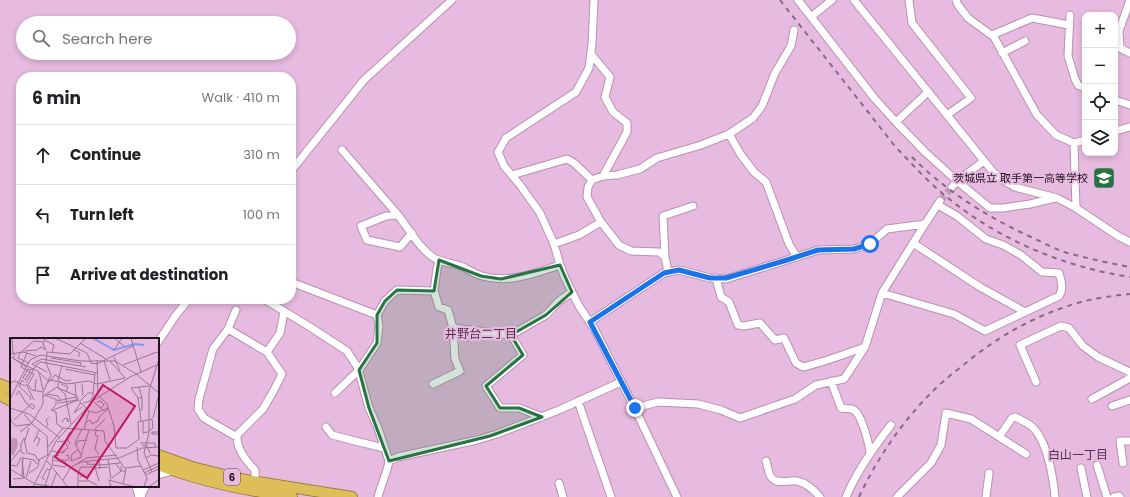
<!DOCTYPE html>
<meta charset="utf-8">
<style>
:root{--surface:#fff;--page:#f2f2f2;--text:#202124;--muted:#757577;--line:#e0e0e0}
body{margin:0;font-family:Poppins,"Noto Sans JP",sans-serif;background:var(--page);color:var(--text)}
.controls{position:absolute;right:12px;top:12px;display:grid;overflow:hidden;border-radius:8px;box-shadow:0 2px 6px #0003}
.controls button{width:36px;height:36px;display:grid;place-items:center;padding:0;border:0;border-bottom:1px solid var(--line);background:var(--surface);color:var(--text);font:20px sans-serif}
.stop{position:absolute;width:12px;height:12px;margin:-9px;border:3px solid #1a73e8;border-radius:50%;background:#fff}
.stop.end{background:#1a73e8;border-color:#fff;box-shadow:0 1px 4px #0008}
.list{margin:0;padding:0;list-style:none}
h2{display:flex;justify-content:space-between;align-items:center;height:52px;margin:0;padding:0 16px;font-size:17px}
h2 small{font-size:13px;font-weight:400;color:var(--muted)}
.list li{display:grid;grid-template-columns:26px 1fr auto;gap:12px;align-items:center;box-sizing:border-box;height:60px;padding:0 16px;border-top:1px solid var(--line)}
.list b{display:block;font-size:15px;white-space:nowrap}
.list em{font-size:13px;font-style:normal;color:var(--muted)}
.icon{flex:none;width:22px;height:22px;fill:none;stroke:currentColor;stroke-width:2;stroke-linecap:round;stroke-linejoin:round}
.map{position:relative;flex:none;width:1130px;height:497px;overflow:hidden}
.search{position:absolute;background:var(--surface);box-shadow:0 2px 6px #0003;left:16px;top:16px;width:280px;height:44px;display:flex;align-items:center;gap:10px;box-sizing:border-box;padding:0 14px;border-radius:22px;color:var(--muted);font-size:15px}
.panel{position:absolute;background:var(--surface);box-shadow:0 2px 6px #0003;left:16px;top:72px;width:280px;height:232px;border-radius:16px}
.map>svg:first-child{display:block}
</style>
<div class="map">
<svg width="1130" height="497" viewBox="0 0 1130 497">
<rect width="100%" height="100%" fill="#e7badf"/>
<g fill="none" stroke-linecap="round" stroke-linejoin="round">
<path stroke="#c098b9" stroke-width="7" stroke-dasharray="7 3.5" stroke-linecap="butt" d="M940,201L952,187"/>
<g stroke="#ba8fb3" stroke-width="9">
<path id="minor" d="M594,0L592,44L589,68L576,92L506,138L498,152L504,166L520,185L540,213L554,244L560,265L565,278L579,306L595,330L637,413L677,497
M798,0L875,99L896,122L925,152L957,181L990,208H1003L1030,204L1055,198
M854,0L993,172L1004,181L1015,187L1057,198L1076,208L1118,236L1130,242
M909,0L912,23L971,98L947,115
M956,0L958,5L968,18L994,37L1037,115L1056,135L1074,143L1085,140
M1130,0L1119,31L1120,48L1130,53
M1070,15L1068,56L1075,79L1078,85L1085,88
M811,17L832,0
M992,35L1032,18L1069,25
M1002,53L1025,41
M591,54L610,77L605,97L613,112L627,123V132L603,176
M1115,100L1130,105
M896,122L928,92
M1115,131L1130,127
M729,134L741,155L754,172L766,182L789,244L797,257
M1074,143L1076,208
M342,150L398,215
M291,171L364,80L452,0
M512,175L567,159L574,163L592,180
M952,187L957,181L984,161
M601,222L619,245L631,251L659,252L665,257L668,272
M412,233L400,247L367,240L361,226L386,216L398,215C408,228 421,251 436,259C444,263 454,263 463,267C469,270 475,274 482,276C509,284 535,273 560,265
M913,243L980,287L1025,312
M554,244L579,235L601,222L587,197L588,187L592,180L603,176L617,175L640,169L657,158L701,145L729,134L753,118L762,106L775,73L791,46L794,30
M665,257L663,216L693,206
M716,278L721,297L729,302L738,325L744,326L760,323L775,340L784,338L796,363L803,367C825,362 845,354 865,347
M291,282L377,315L385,301L397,290L434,291L439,307L448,310L453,328L511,335L523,355L486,386L500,408H519L542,417
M434,291L437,269L439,260
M882,293L954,314L985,331L1059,296C1064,289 1061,280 1059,273L1042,272L1021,255L1003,245L986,239L957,216L938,205
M264,299L310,327L347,351L358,368L369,408L378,428L389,461C387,473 381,485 378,497
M590,322L664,273L679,270L710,278L726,279L787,260L818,250L854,249L870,244L887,229L925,224
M228,329L236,310
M511,335L546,315L559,301L572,292
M158,342L176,315L189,299
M831,381L841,408C845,409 850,408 854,410C862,415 869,444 870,453
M1036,382L1020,345L1061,326L1069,328L1083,346L1098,357L1130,372
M433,384L460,371L455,359L453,328
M335,393L359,370L377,343L379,325L377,315
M1092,399L1130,378
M578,401L611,497
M1112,406L1130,400
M635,408L658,402L698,404L721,410L740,418L795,399L816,385L844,379L865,347L882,293L925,224L940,201
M326,427L332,435L359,442L384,448
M237,437L204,418L198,409L199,399L213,349L228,329L267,352
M999,437L1012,418L1016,417C1020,420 1026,422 1030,425C1047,438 1053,476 1055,497
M389,461L398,457L477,440L497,434L559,410L621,382
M766,461C768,466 768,476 773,479C778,484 790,480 797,481C807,483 814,490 820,497
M1123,463L1120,441H1130
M1097,465L1107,497
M1081,468L1087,497
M158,475L172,471
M255,482V470C246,461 236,449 237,435L263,409L274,390L282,374L267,352L280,333L284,312
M559,483L563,497
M136,486L139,497
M141,497L143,491L146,486
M846,497C857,471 873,448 891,425
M897,497L931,463L941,445L946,413L971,419L1026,454
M986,497L989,473
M1114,497L1119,496L1120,497"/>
</g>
<g stroke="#9c8244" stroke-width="12">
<path id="highway" d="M0,384L11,389
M0,395L11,401
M158,455L192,467L240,479L352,497
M158,465C203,482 245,490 292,497"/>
</g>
<use href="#minor" stroke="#fff" stroke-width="7"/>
<use href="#highway" stroke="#debe58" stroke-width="10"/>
<path stroke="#896a83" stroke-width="2" stroke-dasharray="5 5" stroke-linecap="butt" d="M780,0L894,145C907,159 920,173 934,186C988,235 1058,266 1130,277
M912,157C946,191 987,217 1031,237C1042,242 1053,248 1064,252C1086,258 1108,263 1130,267
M859,497C878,457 903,420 935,389C943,381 952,374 961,367C993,340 1028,319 1068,306C1088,299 1109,296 1130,294"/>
</g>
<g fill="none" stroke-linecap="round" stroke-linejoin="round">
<path stroke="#1a73e8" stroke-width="5" d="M635,408L590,322L664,273L679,270L710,278H726L787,260L818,250L854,249L870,244"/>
</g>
<path fill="#277443" fill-opacity="0.2" stroke="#277443" stroke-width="3" stroke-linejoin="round" d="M439,260L481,276L501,279L560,265L572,292L546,315L511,335L523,355L486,386L500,408H519L542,417L490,436L389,461L369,408L359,370L377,343V315L385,301L397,290L434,291Z"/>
<defs>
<g id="school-square" transform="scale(1.15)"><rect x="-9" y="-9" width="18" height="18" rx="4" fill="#277443" stroke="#e7badf"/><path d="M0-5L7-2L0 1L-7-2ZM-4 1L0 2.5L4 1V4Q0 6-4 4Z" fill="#fff"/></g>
</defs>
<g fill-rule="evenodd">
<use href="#school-square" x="1104" y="178"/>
</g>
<g text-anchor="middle" stroke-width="4" stroke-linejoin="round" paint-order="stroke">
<rect fill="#e7badf" stroke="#5d4459" stroke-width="1" x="224" y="469" width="16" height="16" rx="3"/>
<g font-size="10" font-weight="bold" fill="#22121f">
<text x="232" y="481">6</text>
</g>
<g font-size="11" fill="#22121f" stroke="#e7badf" text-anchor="end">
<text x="1088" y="182">茨城県立 取手第一高等学校</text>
</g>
<g font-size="12" fill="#553150" stroke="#e7badf">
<text x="481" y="338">井野台二丁目</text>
<text x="1078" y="459">白山一丁目</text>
</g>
</g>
<g transform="translate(10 338)">
<rect width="149" height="149" fill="#e7badf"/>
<path d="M3,100L7,101L8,107L4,117H0V102Z" fill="#c791be"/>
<path fill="none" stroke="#8397ea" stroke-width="2" d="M83,0L104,12L125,6L134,7"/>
<path fill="none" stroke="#987792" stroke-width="1" d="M2,0L3,15M35,0L33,6L36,12M45,0L77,15L81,25L87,26L123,8M104,0L115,9M121,0L131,34M35,2L44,7L42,15M70,5L96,21M63,11L70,15L68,19M104,12L112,0M15,13L27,12L31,9L36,12M10,14L8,20L19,25M11,14L24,3L34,4M4,15V21L29,34L33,52M17,15L11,29L24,36L18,47M0,16L14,14L26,18M0,18L16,29M104,19L110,33M41,20L71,25L70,28M87,22L88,56M94,23L100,42M100,23L115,40M113,27L147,14L149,15M55,31L85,37M20,33L15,42L13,40L18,31L23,32M37,34L22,26L32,21L76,29M30,35L37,42H41L45,37L56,43L61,42M126,36L149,55M14,44L12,42L9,48L21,60L20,62M0,45L5,43L15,48M16,45L26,27L31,24L88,35M37,45L41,42L57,46L79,43L87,46L115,40M48,45V50L67,58L68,62M52,45L48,42L52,28M65,45L66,58M16,46L24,62M51,46L58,49L56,54M72,46L73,58M18,47L22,52L33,54M25,53L26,41M37,56L48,58L50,62M87,56L97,66L104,88L106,110M35,57L47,62M32,59L47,49L55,56L61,86M128,60H132L129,49M0,61L20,22L30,17L71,23H105L126,36M46,61V67L41,72L46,74L47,86L53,90M47,63L66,59V62M70,63L78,55H83M71,64L64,75L72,69M84,64L93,72M87,64L91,63L94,67L91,70M48,65L68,62L79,73L86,75L99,70M73,65L80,63L83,58L85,34M0,70L19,76L50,100M43,72L68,62M129,72H132V60M0,76L1,83L6,88L21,86M14,76L23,87L37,98L38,118M143,80L149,56M4,82L19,68L21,66L25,68L23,71L19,68L18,66L16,65L9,53L6,57M131,83L128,60L121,50L139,48M133,83V95L136,94M52,84L55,80L58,81V84L57,81M75,85L80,82L82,86L88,83L89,79L98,71M36,89L38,87L36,82L39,79M72,91L65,105L72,119M74,91L79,73M84,92L95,81M86,93L85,97L88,98L85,111L89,117M10,94L22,85L33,66V54L41,37L36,25L37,14L60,16L76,0M60,94L57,99L60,106M142,94H149V96H142ZM26,99L30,101L27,108M14,100L17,115L25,117L28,122L38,117M14,100L11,106V114L15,116M15,102L19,90M24,104L29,92M47,104L55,103L58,110L52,114M130,105H145V109M66,107L68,103L77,102M132,107L137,108L140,115M38,109L53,90L94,93L95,103L116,132L113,145M127,109L128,122L137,140L134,149M106,110H117L129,101L128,84L142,81L143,90L136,95M68,112L62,116L61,123L72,119M42,113L53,115L55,113M71,117L79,92M89,119L90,131M13,120L24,122L27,126M136,120L141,117L149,118M98,121L101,141M42,122L53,124L59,121V118L56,117M37,123L58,149M77,123V126L90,127L110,125M0,124L10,112M68,125L76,120L107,117M106,126L111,133H116M0,127L7,128L11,119M42,127L55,129L57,127L52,121M42,127L43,118L49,117M86,130L98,129M115,130L131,128M0,131L25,146L39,148M133,132L149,125M142,134L134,115L139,95V53L149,21M19,135L28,129L29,122M134,135L149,128M135,137L149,131M12,138L13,119M70,139L74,137L79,143M16,140L21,123M102,140L111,133V128M3,141L14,140L12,121M35,142L32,140L37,131L40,132M53,142L61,129L71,124L109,120L132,110L149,109M69,143H79L87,147M35,148L41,129M23,149L46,103L84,62L120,39L149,26M41,149L47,134M68,149V135L71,129H85L89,143M101,149L99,142L125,149M139,149L149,141"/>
<path fill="#c2185b" fill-opacity="0.15" stroke="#c2185b" stroke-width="2" d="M93,47L125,68L77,140L45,119Z"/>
<rect width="149" height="149" fill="none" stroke="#22121f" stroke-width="2"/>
</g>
</svg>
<div class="controls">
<button>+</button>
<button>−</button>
<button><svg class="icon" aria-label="locate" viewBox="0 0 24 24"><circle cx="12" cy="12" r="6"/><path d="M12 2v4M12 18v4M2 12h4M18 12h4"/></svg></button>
<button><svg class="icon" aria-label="layers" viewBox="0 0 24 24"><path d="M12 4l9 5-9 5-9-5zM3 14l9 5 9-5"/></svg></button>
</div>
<div class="stop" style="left:870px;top:244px"></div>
<div class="stop end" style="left:635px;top:408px"></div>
<div class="search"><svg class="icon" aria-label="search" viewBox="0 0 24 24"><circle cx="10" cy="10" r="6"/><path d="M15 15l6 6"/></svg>Search here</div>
<section class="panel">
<h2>6 min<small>Walk · 410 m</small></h2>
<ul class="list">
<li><svg class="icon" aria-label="ahead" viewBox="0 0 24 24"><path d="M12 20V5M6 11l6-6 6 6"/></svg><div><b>Continue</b></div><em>310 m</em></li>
<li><svg class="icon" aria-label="left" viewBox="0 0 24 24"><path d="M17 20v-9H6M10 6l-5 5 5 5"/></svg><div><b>Turn left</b></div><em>100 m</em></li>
<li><svg class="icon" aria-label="arrive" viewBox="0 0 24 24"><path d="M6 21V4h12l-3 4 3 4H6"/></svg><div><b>Arrive at destination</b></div></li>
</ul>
</section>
</div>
